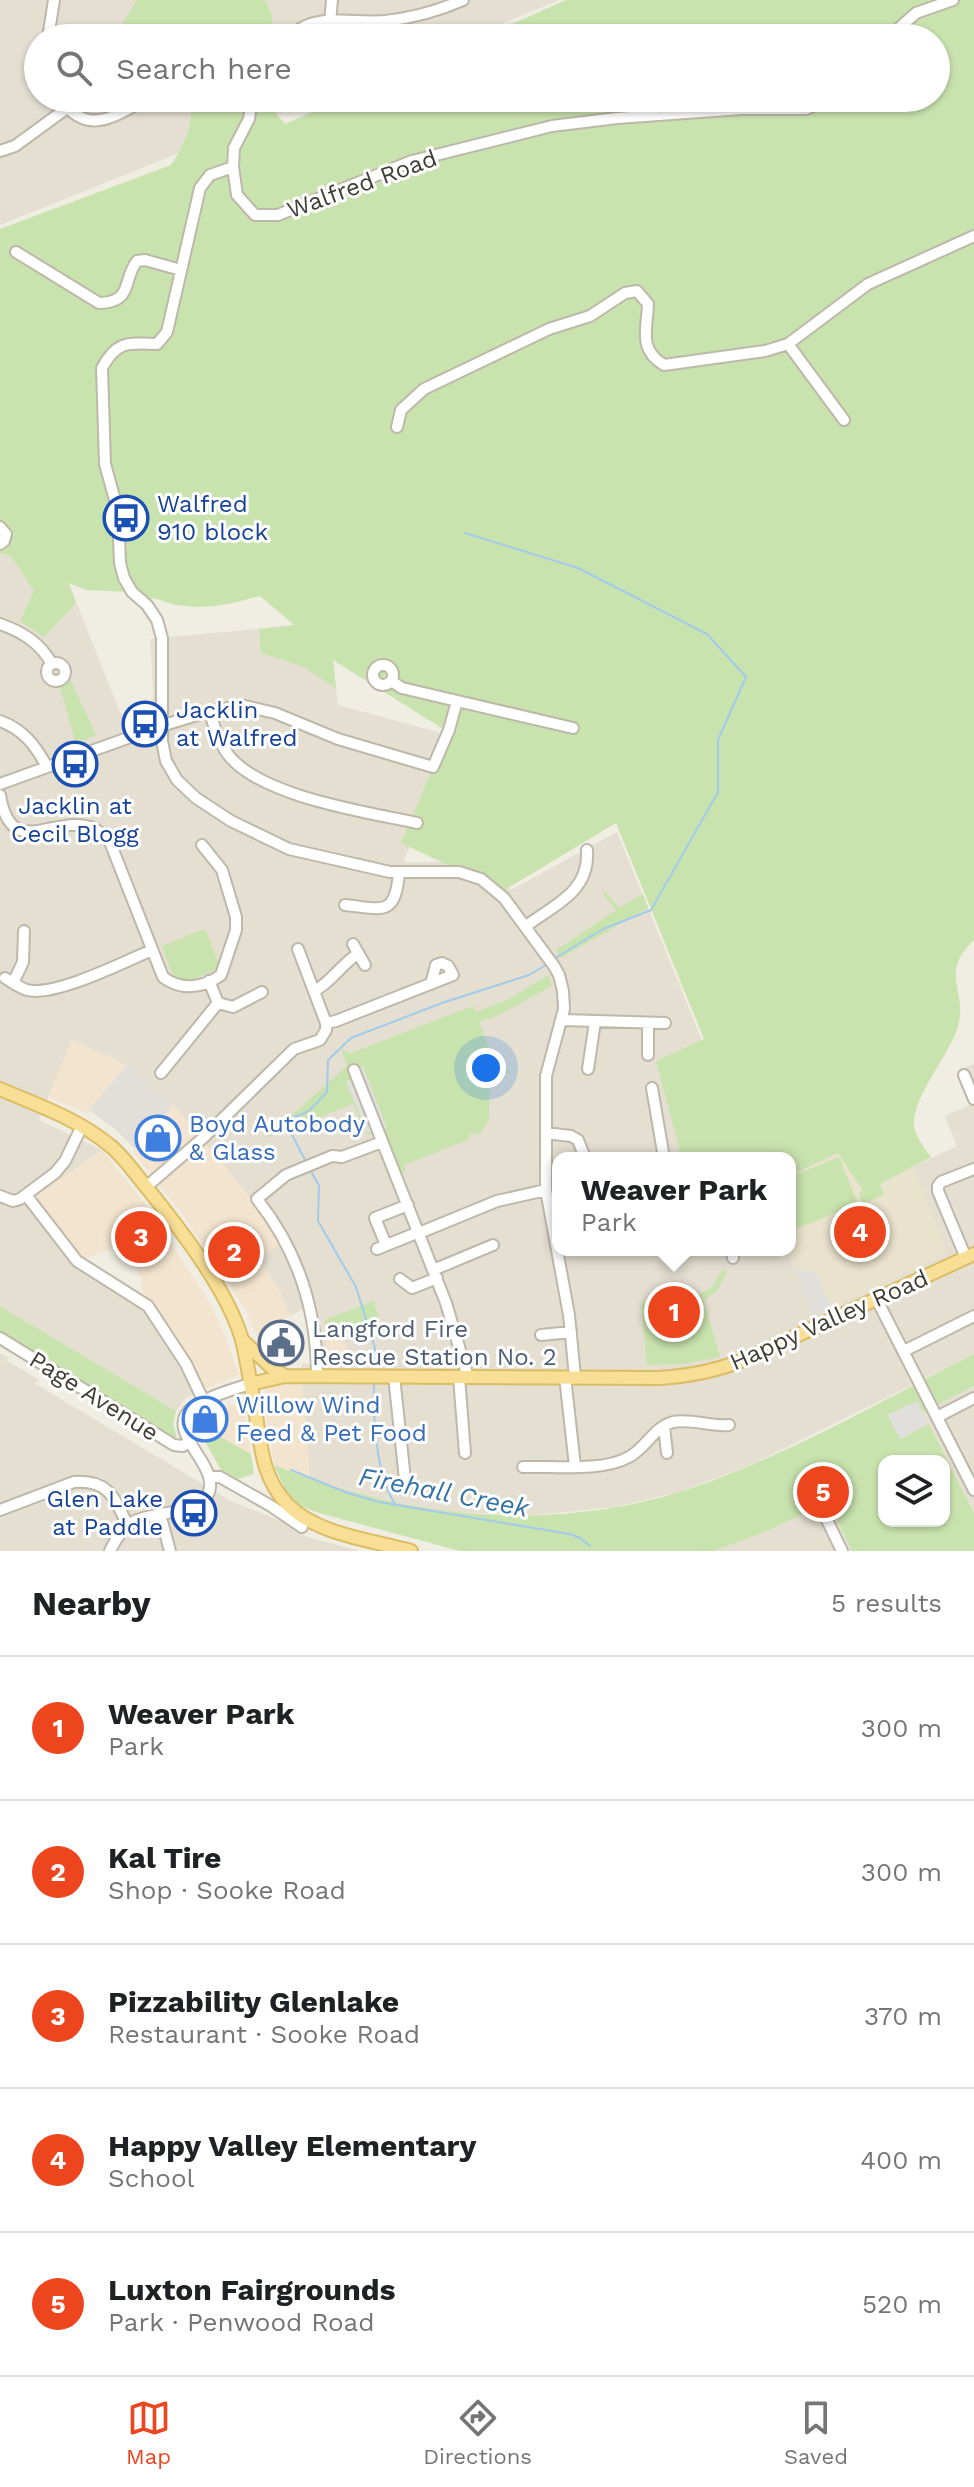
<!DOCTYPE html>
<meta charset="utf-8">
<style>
:root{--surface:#fff;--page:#f2f2f2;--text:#202124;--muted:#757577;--line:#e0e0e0;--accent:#ed451e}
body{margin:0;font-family:"Work Sans",sans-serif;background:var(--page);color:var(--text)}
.controls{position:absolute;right:24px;bottom:24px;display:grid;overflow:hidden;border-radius:16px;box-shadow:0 2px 6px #0004}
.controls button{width:72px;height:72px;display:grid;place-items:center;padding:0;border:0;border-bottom:2px solid var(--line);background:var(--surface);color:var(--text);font:40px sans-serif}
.you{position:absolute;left:486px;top:1068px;width:28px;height:28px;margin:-20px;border:6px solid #fff;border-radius:50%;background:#1a73e8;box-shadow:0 0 0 12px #1a73e833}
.badge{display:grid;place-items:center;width:52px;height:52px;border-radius:50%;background:var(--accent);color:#fff;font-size:26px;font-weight:700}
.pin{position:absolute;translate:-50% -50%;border:4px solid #fff;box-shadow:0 2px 8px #0006}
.popup{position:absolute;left:552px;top:1152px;width:244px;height:104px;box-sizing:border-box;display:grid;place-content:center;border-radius:16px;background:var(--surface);filter:drop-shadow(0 2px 6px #0005);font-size:26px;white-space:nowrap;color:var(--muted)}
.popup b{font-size:30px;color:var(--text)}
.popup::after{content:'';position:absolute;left:50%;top:100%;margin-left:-16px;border:16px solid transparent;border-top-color:var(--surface)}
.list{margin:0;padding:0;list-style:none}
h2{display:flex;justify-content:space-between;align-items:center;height:104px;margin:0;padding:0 32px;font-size:34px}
h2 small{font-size:26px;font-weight:400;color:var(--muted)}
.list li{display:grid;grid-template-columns:52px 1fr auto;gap:24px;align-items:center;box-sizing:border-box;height:144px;padding:0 32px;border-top:2px solid var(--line)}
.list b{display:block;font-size:30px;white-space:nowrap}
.list p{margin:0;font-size:26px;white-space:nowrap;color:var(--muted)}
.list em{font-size:26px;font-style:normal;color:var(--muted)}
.icon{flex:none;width:44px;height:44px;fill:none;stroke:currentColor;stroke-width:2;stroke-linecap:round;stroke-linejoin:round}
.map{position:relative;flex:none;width:974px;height:1551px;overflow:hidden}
.search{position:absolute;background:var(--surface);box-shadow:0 2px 6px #0004;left:24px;right:24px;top:24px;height:88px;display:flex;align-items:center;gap:20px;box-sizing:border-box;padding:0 28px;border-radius:44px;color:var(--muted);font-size:30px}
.sheet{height:824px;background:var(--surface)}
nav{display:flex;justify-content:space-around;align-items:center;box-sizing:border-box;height:112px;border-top:2px solid var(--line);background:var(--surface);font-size:22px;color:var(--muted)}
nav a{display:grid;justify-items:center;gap:4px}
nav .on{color:var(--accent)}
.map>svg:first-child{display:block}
</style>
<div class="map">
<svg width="974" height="1551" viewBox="0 0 974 1551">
<rect width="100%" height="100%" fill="#f0ede3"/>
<path fill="#e4dfd1" d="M0,0H560L466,38H38V98H316L0,225Z
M32,491L126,727L145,721L152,714L153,688L150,639L328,622L338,705L456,737L403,862H457L500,880L511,890L617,832L750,1158H558V1250H790L861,1190L957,1146L945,1116L974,1103L960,1069L974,1064V1354L753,1464L679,1492L615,1507L537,1515L446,1512L359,1495L310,1479L302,1384V1364H310V1333L305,1308L290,1316L281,1293L258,1257L281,1244L252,1200L173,1104L127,1065L72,1041L39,1120L102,1150L35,1198L74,1252L146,1312L180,1362L196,1394L186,1398L176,1411L0,1306V522Z
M0,1353L9,1358L6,1360L39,1380L34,1383L233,1502L281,1521L307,1537L360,1551H0Z
M974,1386V1513L923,1411Z
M828,1502L852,1551H714L770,1530Z"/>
<path fill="#f2e4ce" d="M72,1040L127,1065L87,1113L48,1097Z
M173,1104L262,1212L282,1244L258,1257L281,1293L290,1316L256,1335L247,1312L181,1212L133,1152Z
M102,1150L164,1228L163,1230L212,1307L227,1341L239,1375L206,1389L173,1331L143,1293L141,1277L121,1245L82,1260L34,1198Z
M325,1325H338L353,1364H326Z
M275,1384H302L310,1479L274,1465L263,1397L267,1389Z
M243,1400L251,1454L192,1420Z"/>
<path fill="#e2ded8" d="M127,1065L173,1104L135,1149L115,1129L89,1110Z"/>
<path fill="#e9e2cd" d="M843,1147L861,1190L912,1166L948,1253L814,1316L787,1250H790V1171Z"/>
<path fill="#c9e3ae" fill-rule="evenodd" d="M137,0H263L267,3L273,19L265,38H114Z
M566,0H974V940C938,974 968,990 958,1026C949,1057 912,1096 914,1126C915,1136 925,1149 931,1157L880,1184L884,1195L863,1204L859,1193L863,1191L838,1153L790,1176V1158H682L656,1061L704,1039L616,823L503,891L401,843L448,732L333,660L336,688L302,666L261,653L259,629L294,625L260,596C220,607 193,613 154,598L149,600L132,592L86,590L69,583L76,603L44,637L20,621L34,591L11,556L0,553V229L171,165C185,145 194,123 191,98H263L285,124L344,98H936V38H480Z
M70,678L96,736L76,743L60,687Z
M606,892L619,908L643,894L648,908L561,958L556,950L616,910L603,894Z
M205,929L220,967L189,982L188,980L182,982L174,978L162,946Z
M548,975L552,986L499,1015L479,1022L491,1053L513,1075L490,1067L489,1120L479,1135L474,1133L469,1135L470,1139L404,1165L406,1171L402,1173C394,1153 390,1133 366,1134L353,1104L266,1138L347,1066L341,1049L351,1053L473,1006L476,1012L509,999Z
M839,1157L858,1204L790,1231V1177Z
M722,1269L727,1272L717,1291L704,1300L720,1357L684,1364L647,1365L641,1303C659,1296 702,1298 712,1287C716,1282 719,1275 722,1269Z
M373,1301L379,1317L360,1325H325V1320Z
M0,1306L176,1411L173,1424L177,1437L169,1440L0,1339Z
M974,1354V1386L923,1412L974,1513V1551H852L828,1502L770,1530L714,1551H460L319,1513L291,1502L274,1465C411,1521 565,1535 706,1483C797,1450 887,1398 974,1354ZM884,1461H944V1521H884Z
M194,1422L251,1454L254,1474L238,1479L221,1470Z"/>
<path fill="#e1dfdb" d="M363,1066L387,1128L375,1133L374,1130L367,1133L346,1082L352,1079V1071Z
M795,1268L816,1273L832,1308L814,1316Z
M917,1401L929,1424L900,1439L887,1415Z"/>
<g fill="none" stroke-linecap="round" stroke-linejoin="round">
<path stroke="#a2caeb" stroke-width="2" d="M465,533L578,568L707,634L746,677L718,740V792L651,910L603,929L554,959
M306,1162L285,1121L309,1111L327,1092L328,1060L351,1038L442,1003L529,975L546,965
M311,1171L319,1186L318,1221L356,1287L375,1348L374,1373
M374,1384C373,1418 376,1475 395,1504
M291,1470L345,1492L379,1502L570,1534L580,1538L590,1546"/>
<g stroke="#beb8a9" stroke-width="14">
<path id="minor" d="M330,22L332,0
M48,38L54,0
M290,38C311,11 354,24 385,21C412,18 438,11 463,0
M888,38L916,13L953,0
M60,98C87,138 115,116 148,98
M252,98L249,119L234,148L233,167L237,195L255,215H278L412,161L552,126L617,118L742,109H806L832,98
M0,151L15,146L67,108
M233,167L210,175L200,188L167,332L157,344C129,343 117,340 102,368L105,464L118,511L120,563L124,578L132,592L147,605L157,620L162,638V741L166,761L177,780L196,798L231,821L289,849L390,872H459L481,879L504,898L554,966L559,975L563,991L564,1009L546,1076V1190L569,1315L575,1377
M16,252L99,303C134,302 122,280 137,261L145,260L181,270
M788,344L844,420
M397,427L401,410L424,389L549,329L590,316L625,293L637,291L648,304C647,330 638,349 664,365L765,351L788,344L868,284L974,236
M0,527L6,534L4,541L0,544
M0,624C23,632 40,643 52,664
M47 672a9 9 0 1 1 18 0a9 9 0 1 1-18 0Z
M373 675a10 10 0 1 1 20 0a10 10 0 1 1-20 0Z
M391,681L402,688L573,728
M210,711C214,728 219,744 230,757C264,797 366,812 417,823
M0,721C23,729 36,746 47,767
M0,784L161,726L210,711L245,706L275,713L338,739L433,767L449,730L457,701
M0,795C11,861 53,815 90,827C99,830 104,836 110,842L163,977C181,991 203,988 221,975L236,930V917L222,870L202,845
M345,905C383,909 395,917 399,873
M526,926C554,905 590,892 587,850
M353,944L365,965
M298,949L326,1023
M5,978C12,982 20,988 27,990C55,997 124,962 152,950
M209,981L218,1003
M13,983L23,962L24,931
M314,991C332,982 341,964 358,954
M218,1003L233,1007L262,992
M562,1020L665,1023
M648,1055V1024
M588,1069L595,1022
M354,1070L446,1303L468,1377
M161,1073L218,1003
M964,1075L974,1099
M652,1088L664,1158
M546,1133L571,1136L578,1140L585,1158
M146,1187L203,1138L294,1049L320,1040L326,1030V1023L336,1021L453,975L448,966L442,963L436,965L431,984
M26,1195L77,1261L148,1306L186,1364L204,1402
M0,1196L13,1201L20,1199L55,1173L65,1161L82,1126
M419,1233L497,1201L546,1190
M384,1240L375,1218L408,1205
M377,1249L419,1232
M732,1250L733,1258
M966,1258L938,1191V1186L941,1182L974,1169
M433,1270L493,1245
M400,1279L412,1288L437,1278
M877,1300L974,1490
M541,1335L571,1332
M0,1338L174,1445L183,1446L189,1441
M904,1351L974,1316
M317,1376C317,1310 299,1252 257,1199L286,1175L332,1156L342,1157L382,1142
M394,1376L406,1489
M459,1377L465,1453
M565,1377L575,1466
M937,1417L974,1398
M664,1426L667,1453
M523,1467C554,1466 602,1472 629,1457C646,1448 654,1427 673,1422C691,1418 711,1427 729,1425
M210,1477H220L271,1506L302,1527
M0,1510L74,1482C109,1479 115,1499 128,1526
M823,1512L842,1551
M160,1514L170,1551
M110,1551C115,1540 122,1529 133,1522C152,1511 196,1515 207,1496C225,1466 160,1432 193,1407C206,1397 234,1389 250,1384"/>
</g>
<g stroke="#dbbd66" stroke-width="16">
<path id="major" d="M0,1089C37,1105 76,1118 108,1144C124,1156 135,1174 148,1189C180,1229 231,1294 243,1344C248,1367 252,1391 256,1415C261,1449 263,1479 288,1505C318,1535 372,1540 411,1551
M242,1340L271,1367L285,1376
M250,1384L285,1376L659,1378C690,1376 717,1371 746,1359L974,1254"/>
</g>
<use href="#minor" stroke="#fff" stroke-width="10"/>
<use href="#major" stroke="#f8df95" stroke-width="12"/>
</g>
<defs>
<g id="bus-ring" transform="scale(2.3)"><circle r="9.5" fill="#fff" stroke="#1a4fb4" stroke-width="1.5"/><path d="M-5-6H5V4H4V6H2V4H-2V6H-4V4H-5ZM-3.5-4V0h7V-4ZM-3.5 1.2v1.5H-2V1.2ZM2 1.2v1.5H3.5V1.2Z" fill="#1a4fb4"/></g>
<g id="shop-ring" transform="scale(2.3)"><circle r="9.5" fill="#fff" stroke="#3f7fe0" stroke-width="1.5"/><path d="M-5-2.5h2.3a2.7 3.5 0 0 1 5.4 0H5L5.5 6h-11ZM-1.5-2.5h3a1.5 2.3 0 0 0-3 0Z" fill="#3f7fe0"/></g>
<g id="civic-ring" transform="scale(2.3)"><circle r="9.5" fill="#fff" stroke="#5c6f8a" stroke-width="1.5"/><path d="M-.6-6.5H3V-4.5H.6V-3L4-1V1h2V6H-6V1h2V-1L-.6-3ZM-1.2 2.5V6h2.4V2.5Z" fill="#5c6f8a"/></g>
</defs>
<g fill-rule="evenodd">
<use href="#bus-ring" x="126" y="518"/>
<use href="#bus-ring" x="145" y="724"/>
<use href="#bus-ring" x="75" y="764"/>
<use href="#shop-ring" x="158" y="1138"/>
<use href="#civic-ring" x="281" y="1343"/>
<use href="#shop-ring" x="205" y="1419"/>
<use href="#bus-ring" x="194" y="1513"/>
</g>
<g text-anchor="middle" stroke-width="6" stroke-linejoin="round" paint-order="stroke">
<g font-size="24" fill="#423d34" stroke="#fff">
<text transform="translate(362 184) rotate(-20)" y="8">Walfred Road</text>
<text transform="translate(829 1320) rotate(-24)" y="8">Happy Valley Road</text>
<text transform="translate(94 1396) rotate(32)" y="8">Page Avenue</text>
</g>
<g font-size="24" fill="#164399" stroke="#fff" text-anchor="start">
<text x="157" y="512">Walfred<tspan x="157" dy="28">910 block</tspan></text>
<text x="176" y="718">Jacklin<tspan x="176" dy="28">at Walfred</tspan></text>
<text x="75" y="814" text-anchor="middle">Jacklin at<tspan x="75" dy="28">Cecil Blogg</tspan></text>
<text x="163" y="1507" text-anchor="end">Glen Lake<tspan x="163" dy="28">at Paddle</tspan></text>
</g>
<g font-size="24" fill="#366cbe" stroke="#fff" text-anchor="start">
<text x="189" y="1132">Boyd Autobody<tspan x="189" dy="28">&amp; Glass</tspan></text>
<text x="236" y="1413">Willow Wind<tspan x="236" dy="28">Feed &amp; Pet Food</tspan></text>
</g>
<g font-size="24" fill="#4e5e75" stroke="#fff" text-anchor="start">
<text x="312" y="1337">Langford Fire<tspan x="312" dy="28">Rescue Station No. 2</tspan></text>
</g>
<g font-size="26" font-style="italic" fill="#3472a6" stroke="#fff">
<text transform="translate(444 1492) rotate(11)" y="9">Firehall Creek</text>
</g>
</g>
</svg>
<div class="controls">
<button><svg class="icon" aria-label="layers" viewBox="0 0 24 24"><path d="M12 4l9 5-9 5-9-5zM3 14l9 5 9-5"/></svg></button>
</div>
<div class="you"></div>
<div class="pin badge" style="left:674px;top:1312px">1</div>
<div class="popup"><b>Weaver Park</b>Park</div>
<div class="pin badge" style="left:234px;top:1252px">2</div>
<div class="pin badge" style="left:141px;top:1237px">3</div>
<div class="pin badge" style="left:860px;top:1232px">4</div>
<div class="pin badge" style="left:823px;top:1492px">5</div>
<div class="search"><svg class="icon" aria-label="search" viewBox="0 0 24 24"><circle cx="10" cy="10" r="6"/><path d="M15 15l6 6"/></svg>Search here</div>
</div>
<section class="sheet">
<h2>Nearby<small>5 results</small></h2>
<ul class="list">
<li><span class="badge">1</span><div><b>Weaver Park</b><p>Park</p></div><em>300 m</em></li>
<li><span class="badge">2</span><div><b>Kal Tire</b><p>Shop · Sooke Road</p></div><em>300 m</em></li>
<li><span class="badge">3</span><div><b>Pizzability Glenlake</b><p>Restaurant · Sooke Road</p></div><em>370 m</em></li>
<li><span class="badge">4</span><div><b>Happy Valley Elementary</b><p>School</p></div><em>400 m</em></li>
<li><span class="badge">5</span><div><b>Luxton Fairgrounds</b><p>Park · Penwood Road</p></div><em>520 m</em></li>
</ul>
</section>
<nav>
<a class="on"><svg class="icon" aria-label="map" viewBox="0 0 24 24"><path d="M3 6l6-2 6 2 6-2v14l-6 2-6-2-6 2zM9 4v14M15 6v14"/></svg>Map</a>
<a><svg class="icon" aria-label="directions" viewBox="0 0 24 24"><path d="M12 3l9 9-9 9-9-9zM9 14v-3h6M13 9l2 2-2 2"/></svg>Directions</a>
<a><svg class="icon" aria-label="saved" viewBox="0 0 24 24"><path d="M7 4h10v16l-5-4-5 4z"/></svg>Saved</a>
</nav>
